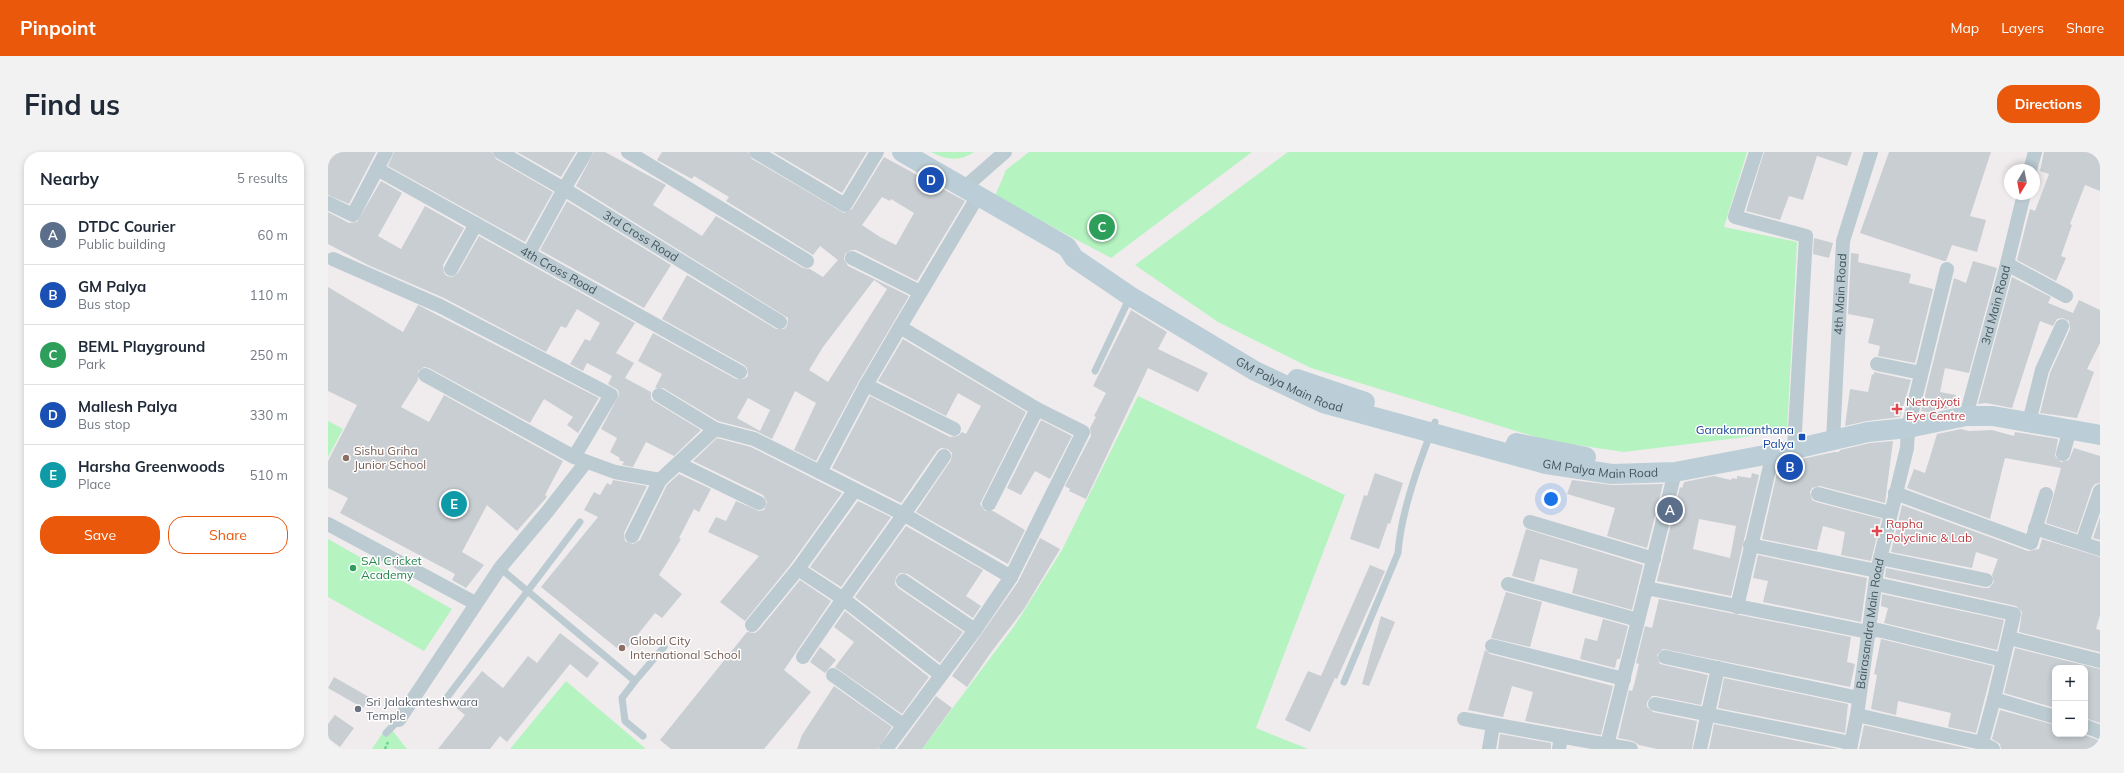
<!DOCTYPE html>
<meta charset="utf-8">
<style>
:root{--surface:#fff;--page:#f2f2f3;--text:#1f2937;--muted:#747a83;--line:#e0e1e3;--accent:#ea580c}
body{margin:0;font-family:Mulish,sans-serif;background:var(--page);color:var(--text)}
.controls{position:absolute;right:12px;bottom:12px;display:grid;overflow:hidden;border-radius:8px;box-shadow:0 2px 6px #0003}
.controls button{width:36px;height:36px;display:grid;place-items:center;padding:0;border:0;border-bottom:1px solid var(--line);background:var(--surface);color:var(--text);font:20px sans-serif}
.compass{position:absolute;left:1676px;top:12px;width:36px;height:36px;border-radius:50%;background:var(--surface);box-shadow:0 2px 6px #0003;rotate:190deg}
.you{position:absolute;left:1223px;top:347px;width:14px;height:14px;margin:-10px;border:3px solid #fff;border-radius:50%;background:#1a73e8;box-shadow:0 0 0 6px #1a73e833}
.badge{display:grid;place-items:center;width:26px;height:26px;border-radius:50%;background:var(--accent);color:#fff;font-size:13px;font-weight:700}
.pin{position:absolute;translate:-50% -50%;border:2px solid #fff;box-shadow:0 1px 4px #0006}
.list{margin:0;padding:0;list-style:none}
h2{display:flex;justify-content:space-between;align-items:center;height:52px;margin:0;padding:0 16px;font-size:17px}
h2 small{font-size:13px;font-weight:400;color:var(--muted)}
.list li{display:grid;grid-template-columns:26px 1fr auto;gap:12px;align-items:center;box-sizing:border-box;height:60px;padding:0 16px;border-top:1px solid var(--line)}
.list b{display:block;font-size:15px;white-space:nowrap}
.list p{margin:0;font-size:13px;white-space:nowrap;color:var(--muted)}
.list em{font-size:13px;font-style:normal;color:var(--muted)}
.actions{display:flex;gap:8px;padding:12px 16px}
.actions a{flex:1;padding:9px 0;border:1px solid var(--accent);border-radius:16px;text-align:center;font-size:14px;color:var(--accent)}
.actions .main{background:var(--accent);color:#fff}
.map{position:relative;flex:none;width:1772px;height:597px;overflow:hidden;border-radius:16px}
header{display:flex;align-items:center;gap:24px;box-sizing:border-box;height:56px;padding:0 20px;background:var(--accent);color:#fff}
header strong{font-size:19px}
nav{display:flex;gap:22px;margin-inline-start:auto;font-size:14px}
.intro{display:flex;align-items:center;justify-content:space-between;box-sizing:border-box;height:96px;padding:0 24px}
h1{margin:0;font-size:28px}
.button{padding:10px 18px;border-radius:16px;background:var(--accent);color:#fff;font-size:14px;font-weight:700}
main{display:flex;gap:24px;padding:0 24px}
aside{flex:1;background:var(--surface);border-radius:16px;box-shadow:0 2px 6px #0003}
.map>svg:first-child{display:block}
</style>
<header>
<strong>Pinpoint</strong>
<nav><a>Map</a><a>Layers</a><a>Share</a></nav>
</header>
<div class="intro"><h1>Find us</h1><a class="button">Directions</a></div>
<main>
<aside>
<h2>Nearby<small>5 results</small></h2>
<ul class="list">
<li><span class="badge" style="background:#5c6f8a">A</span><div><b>DTDC Courier</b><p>Public building</p></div><em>60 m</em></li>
<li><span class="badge" style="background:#1a4fb4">B</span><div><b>GM Palya</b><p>Bus stop</p></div><em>110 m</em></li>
<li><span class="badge" style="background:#2e9e5b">C</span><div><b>BEML Playground</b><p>Park</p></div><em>250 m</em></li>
<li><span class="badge" style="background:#1a4fb4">D</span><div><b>Mallesh Palya</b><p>Bus stop</p></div><em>330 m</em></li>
<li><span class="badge" style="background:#0f9aa8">E</span><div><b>Harsha Greenwoods</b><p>Place</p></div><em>510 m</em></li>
</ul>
<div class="actions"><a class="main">Save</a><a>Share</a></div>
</aside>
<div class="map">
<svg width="1772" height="597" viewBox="0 0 1772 597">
<rect width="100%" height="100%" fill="#f0eced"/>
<path fill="#b5f3c1" d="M603,0H646C632,10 617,8 603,0Z
M701,0H924L783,106L667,44L678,18Z
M960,0H1419L1396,75L1469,90L1459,280L1296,300L1221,289L983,216L890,170L807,113Z
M810,244L1017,343L928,576L980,597H594L687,473L734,398Z
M0,269L15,277L0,305Z
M0,387L124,457L96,499L0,445Z
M238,529L318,597H182Z
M60,573L79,597H44Z"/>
<path fill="#c8ced2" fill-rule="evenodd" d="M0,0H48L21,52L0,43Z
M66,0H164L168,7L225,40L197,90L60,14Z
M189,0H248L233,25Z
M266,0H277L338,33L325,53L374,84L388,64L475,116L482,117L495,125L510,108L492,94L485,103L398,49L401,45L366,24L364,27L329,8L334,0H420L424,7L516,61L524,57L556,5L637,49L589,129L528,98H523L517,102L516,107L520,114L581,144L531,229L488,309L466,298L488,251L467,239L444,287L428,279L390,269L335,236H327L334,222L310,209L325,181L408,227H416L420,224L419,216L416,213L334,167L359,123L448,177H456L459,174L460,166L248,34ZM554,45L562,49L563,47L586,61L568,93L552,85L534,73ZM546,128L559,137L500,230L481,218L495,195ZM420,246L442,258L432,279L409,266Z
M445,0H539L514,41Z
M1436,0H1524L1519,14L1489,4L1475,48L1461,44L1452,68L1418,59Z
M1561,0H1663L1642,64L1658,68L1649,100L1624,93L1618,109H1616L1532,81Z
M1716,0H1772V39L1757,33L1742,72L1744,73L1733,104L1738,106L1728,129L1689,108L1702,57L1707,59L1721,22L1712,19Z
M53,29L74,41L50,84L73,97L97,54L136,76L115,113L116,121L119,124L124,125L130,121L151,84L307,171L288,201L306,211L297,226L323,240V247L327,250L373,278L346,304L318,290L305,315L294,313L296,310L291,308L292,306L282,300L289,286L273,277L291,243L290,238L280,232L284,224L259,211L255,219L242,212L257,187L262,189L272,171L249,157L238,176L233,174L218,200L116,146L40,113L0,92V60L21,71L29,70Z
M239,49L343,113L316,156L212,98Z
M1486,86L1505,91L1501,106L1485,102Z
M1523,101L1531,102L1530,110L1583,122L1581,131L1605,137L1587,211L1550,204L1552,194L1540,191L1546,167L1520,162Z
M1645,109L1669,116L1641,221L1617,216L1612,240L1628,243L1626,255L1600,260L1593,259L1626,126L1638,131Z
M1684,125L1723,145L1720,151L1745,161L1751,148L1772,158V191L1759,217L1766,220L1749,266L1712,261L1722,221L1742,177L1741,169L1734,166L1729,167L1725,174L1712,169L1684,256L1658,251L1650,252Z
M0,135L75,180L90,153L271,246L250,281L239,273L245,265L216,247L202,271L101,216L96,215L90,219V228L73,255L101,270L116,243L235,309L217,343L219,345L189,379L159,353L134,400L156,413L138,436L124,428L127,422L12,361L20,346L0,336V309L29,253L0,239Z
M803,158L839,180L830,197L880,221L870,240L820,216L758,347L741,339L742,337L737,334L763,284L762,276L768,265L766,264L778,241L765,234Z
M575,187L698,260L652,352L657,359H665L697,378L680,412L588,360L623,308L624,301L620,297L613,296L609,299L573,351L504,316L542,244L622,285L630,284L634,280L638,282L653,254L630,241L618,264L550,229Z
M1546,220L1583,228L1572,265L1539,269L1517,274L1522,237L1540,240L1544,222L1546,223Z
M713,268L744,284L722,327L707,319L693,343L679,336Z
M1633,277L1641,279L1664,278L1686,284L1687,280L1730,287L1727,304L1733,310L1741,308L1746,296L1772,304V331L1767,332L1764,336L1749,381L1718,371L1733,316L1677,306L1662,367L1579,336L1586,317L1597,321L1609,282Z
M389,286L423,295L514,341L463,412L417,469L392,450L431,404L380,380L388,365L398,369L408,349L431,359L436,358L439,350L435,343L365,309Z
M1565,289L1557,351L1492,334L1484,336L1482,340L1484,348L1488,350L1553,367L1543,409L1513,403L1517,380L1495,374L1489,398L1434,387L1451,312L1506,300H1511L1512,298L1542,291Z
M1047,321L1075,331L1062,372L1060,371L1051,397L1022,387L1036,343L1039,344Z
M1424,321L1431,323L1403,444L1329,429L1352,335L1354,336L1356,330L1386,324L1403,328L1404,326L1409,327V324L1423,326ZM1371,367L1408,374L1402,406L1365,397Z
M351,322L383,337L371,360L366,357L351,386L353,387L331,423L354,442L334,466L327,461L295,501L213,435L270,365L256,358L266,340L272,343L279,331L283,333L285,328L319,334L296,381L297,389L305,392L312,388L339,333Z
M1244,328L1284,333L1335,332L1319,396L1279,384L1287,356L1239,342Z
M530,349L563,365L513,435L482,415Z
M1574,353L1700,399L1711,397L1714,387L1772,405V463L1768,477L1772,478V500L1691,480L1694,460L1688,454L1557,425L1558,416L1656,436H1661L1666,430L1664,423L1670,407L1648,400L1644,416L1563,400Z
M1772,365V388L1765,386Z
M578,374L655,418L638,444L653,454L645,466L580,422L572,421L568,425L567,432L570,436L635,480L612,511L527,445Z
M1198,377L1315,413L1304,458L1244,441L1250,417L1212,407L1206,430L1184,424Z
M712,386L732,397L696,457L664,499L639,535L624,524L690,430Z
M1430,403L1539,426L1533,470L1435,450L1440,429L1425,426Z
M1042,413L1057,419L1009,527L1007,526L982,580L957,568L980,519L993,524Z
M472,428L503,449L456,518L483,540L436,597H343L332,588L419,480L427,481L431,478Z
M1178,440L1214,450L1202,495L1163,486Z
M1554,442L1676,468L1669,498L1556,471L1560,456L1553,454Z
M1331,447L1523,485L1519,510L1527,512L1522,535L1335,497L1329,503L1332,512L1380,523L1373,553L1328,544H1324L1319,550V555L1325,560L1369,569L1364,597H1329L1311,593L1305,589L1290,586L1301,538L1304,539L1306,533L1311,512L1308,511L1317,474L1324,476Z
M517,459L601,525L574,562L507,515L526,490L506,475Z
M1053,464L1067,470L1041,534L1034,532Z
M1275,467L1300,474L1292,507H1289L1287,516L1252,507L1257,486L1269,489Z
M232,481L271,511L259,526L242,512L179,590L172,584L162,597H110L137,563L126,554L154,519L175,536L200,504L209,511Z
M1553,487L1665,514L1648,581L1620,575L1623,561L1570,549L1568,563L1543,557L1549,523L1546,522Z
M492,495L508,508L497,521L482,510Z
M1687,496L1772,517V571L1757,566V516H1727V556L1676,541Z
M1157,498L1162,502L1285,534L1273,583L1197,569L1205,540L1184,534L1175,565L1140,558Z
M6,525L41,545L35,556L0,536Z
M1396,526L1520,552L1517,581L1390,556Z
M506,534L564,575L550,597H469L474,583Z
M608,544L624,556L594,597H569Z
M1672,558L1727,573V582H1754L1770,588L1772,591V597H1673L1672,592L1664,587Z
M7,563L26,576L12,595L0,586V572Z
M1386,572L1510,597H1381Z
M1536,573L1642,597H1531Z
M1172,582L1223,591V597H1170Z"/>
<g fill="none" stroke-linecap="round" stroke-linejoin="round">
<path stroke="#6ad48b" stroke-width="2.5" stroke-dasharray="3 2" stroke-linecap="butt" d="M57,597L60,590"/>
<path stroke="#bbcbd1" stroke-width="7" d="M767,219L802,145
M172,416L307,529L336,495
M307,529L294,546L297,569L315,584
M1016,530L1070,401C1073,359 1092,308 1107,270
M114,552L252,370
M58,581L71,568"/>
<g stroke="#bbcbd1" stroke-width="14">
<path id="s1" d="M172,0L236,37L452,170"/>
<path d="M300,0L479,109"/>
<path d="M428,0L517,53L549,0"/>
<path d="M1428,0L1407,65L1478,84L1466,297"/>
<path id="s2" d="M49,17L412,220"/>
<path d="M1702,18L1707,0"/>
<path d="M637,35L677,0"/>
<path d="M0,51L25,63L58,0"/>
<path d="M201,101L236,37L258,0"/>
<path d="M524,106L592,140"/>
<path d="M5,107L112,154L283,243L246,305"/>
<path d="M1679,112L1738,144"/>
<path d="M123,117L148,72"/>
<path d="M1549,212L1593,221"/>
<path d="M97,223L246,305L287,320L332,328L387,277L426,287L492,320L577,363L683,425"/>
<path d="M538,233L626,277"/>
<path d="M331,243L387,277"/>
<path id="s3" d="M1638,264L1679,112L1696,42"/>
<path d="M1701,270L1714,218L1734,174"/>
<path id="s4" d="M1505,289L1515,89L1543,0"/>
<path d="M1735,302L1742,277"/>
<path d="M351,312L431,351"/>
<path d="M492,320L538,233L572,175"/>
<path d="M1567,341L1703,391L1718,342"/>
<path d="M1490,342L1562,361"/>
<path d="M661,352L709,257"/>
<path d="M1202,370L1326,407"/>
<path d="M0,372L147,451"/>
<path d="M1707,376L1772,397"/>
<path d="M304,384L332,328"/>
<path d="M1754,391L1772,339"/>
<path d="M1422,393L1549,419"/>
<path d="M1552,406L1658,428"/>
<path d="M470,417L514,446L613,523"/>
<path d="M575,429L647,478"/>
<path d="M1180,432L1310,468"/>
<path d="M1548,432L1686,462L1666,547"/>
<path d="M1318,436L1540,480L1550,478L1675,508"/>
<path d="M1409,455L1445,301"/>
<path d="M424,473L470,417L526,339"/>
<path d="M1681,486L1772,509"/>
<path d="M1164,494L1296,527"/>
<path d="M475,505C520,437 571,372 616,304"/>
<path d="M1337,505L1531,546"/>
<path d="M505,523L575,573"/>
<path d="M1327,552L1523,591"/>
<path d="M1529,563L1654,591L1666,547L1727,565"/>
<path d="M1136,567L1303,597"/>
<path d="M71,568L172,416L219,360L258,310"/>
<path d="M1757,574L1772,580"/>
<path d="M1654,591L1665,597"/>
<path d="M1279,593L1347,320"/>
<path d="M558,597L647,478L683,425L755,280L709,257L572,175L650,44"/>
<path d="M1161,597L1165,573"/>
<path d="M1231,597L1233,584"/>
<path d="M1372,597L1390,516"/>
<path id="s5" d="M1522,597L1529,563L1549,419L1579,296L1580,276L1619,117"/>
</g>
<g stroke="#bbcdd6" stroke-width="20">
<path id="s6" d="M574,0L739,95L746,106L802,144L927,219L995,251L1218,312L1284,322L1347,320L1458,299L1540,280L1580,276L1638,264H1665L1772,283"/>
<path d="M969,227L1037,250"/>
<path d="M1188,291L1258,305"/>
</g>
</g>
<g fill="#e0444e" stroke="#fff" stroke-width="1.5">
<path d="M1567 251h4v4h4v4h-4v4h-4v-4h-4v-4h4z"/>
<path d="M1547 373h4v4h4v4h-4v4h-4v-4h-4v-4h4z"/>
</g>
<rect fill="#1a4fb4" stroke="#fff" stroke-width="1.5" x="1470" y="281" width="8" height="8" rx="2"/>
<g fill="#8d6e63" stroke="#fff" stroke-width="1.5">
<circle cx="18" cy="306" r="4"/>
<circle cx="294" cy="496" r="4"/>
</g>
<circle fill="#2e9e5b" stroke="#fff" stroke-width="1.5" cx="25" cy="416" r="4"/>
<circle fill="#6b7280" stroke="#fff" stroke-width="1.5" cx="30" cy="557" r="4"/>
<g text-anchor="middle" stroke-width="3" stroke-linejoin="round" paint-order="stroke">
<g font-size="12" fill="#43555c" stroke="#fff">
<text dy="4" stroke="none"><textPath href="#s1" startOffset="164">3rd Cross Road</textPath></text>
<text dy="4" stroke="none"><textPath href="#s2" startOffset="208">4th Cross Road</textPath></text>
<text dy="4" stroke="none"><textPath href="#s4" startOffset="147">4th Main Road</textPath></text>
<text dy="4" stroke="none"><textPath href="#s3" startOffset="115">3rd Main Road</textPath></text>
<text dy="4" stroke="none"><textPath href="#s6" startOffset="454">GM Palya Main Road</textPath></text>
<text dy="4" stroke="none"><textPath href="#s6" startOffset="778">GM Palya Main Road</textPath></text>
<text dy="4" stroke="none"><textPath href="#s5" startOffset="127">Bairasandra Main Road</textPath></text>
</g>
<g font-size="12" fill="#be3a42" stroke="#fff" text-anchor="start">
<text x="1578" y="254">Netrajyoti<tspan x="1578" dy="14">Eye Centre</tspan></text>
<text x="1558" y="376">Rapha<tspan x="1558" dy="14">Polyclinic &amp; Lab</tspan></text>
</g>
<g font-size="12" fill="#164399" stroke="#fff" text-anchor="end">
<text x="1466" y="282">Garakamanthana<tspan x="1466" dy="14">Palya</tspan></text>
</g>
<g font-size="12" fill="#785e54" stroke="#fff" text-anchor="start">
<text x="26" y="303">Sishu Griha<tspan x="26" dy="14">Junior School</tspan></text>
<text x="302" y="493">Global City<tspan x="302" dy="14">International School</tspan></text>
</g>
<g font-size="12" fill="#27864d" stroke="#fff" text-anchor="start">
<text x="33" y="413">SAI Cricket<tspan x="33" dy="14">Academy</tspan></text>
</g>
<g font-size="12" fill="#5b616d" stroke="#fff" text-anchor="start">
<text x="38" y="554">Sri Jalakanteshwara<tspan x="38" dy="14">Temple</tspan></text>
</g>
</g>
</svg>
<div class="controls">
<button>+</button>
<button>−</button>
</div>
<svg class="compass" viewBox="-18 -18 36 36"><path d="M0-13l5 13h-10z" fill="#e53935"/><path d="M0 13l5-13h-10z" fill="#747a83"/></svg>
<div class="you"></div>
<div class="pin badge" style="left:1342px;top:358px;background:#5c6f8a">A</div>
<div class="pin badge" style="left:1462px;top:315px;background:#1a4fb4">B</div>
<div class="pin badge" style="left:774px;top:75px;background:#2e9e5b">C</div>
<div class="pin badge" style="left:603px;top:28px;background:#1a4fb4">D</div>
<div class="pin badge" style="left:126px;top:352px;background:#0f9aa8">E</div>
</div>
</main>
